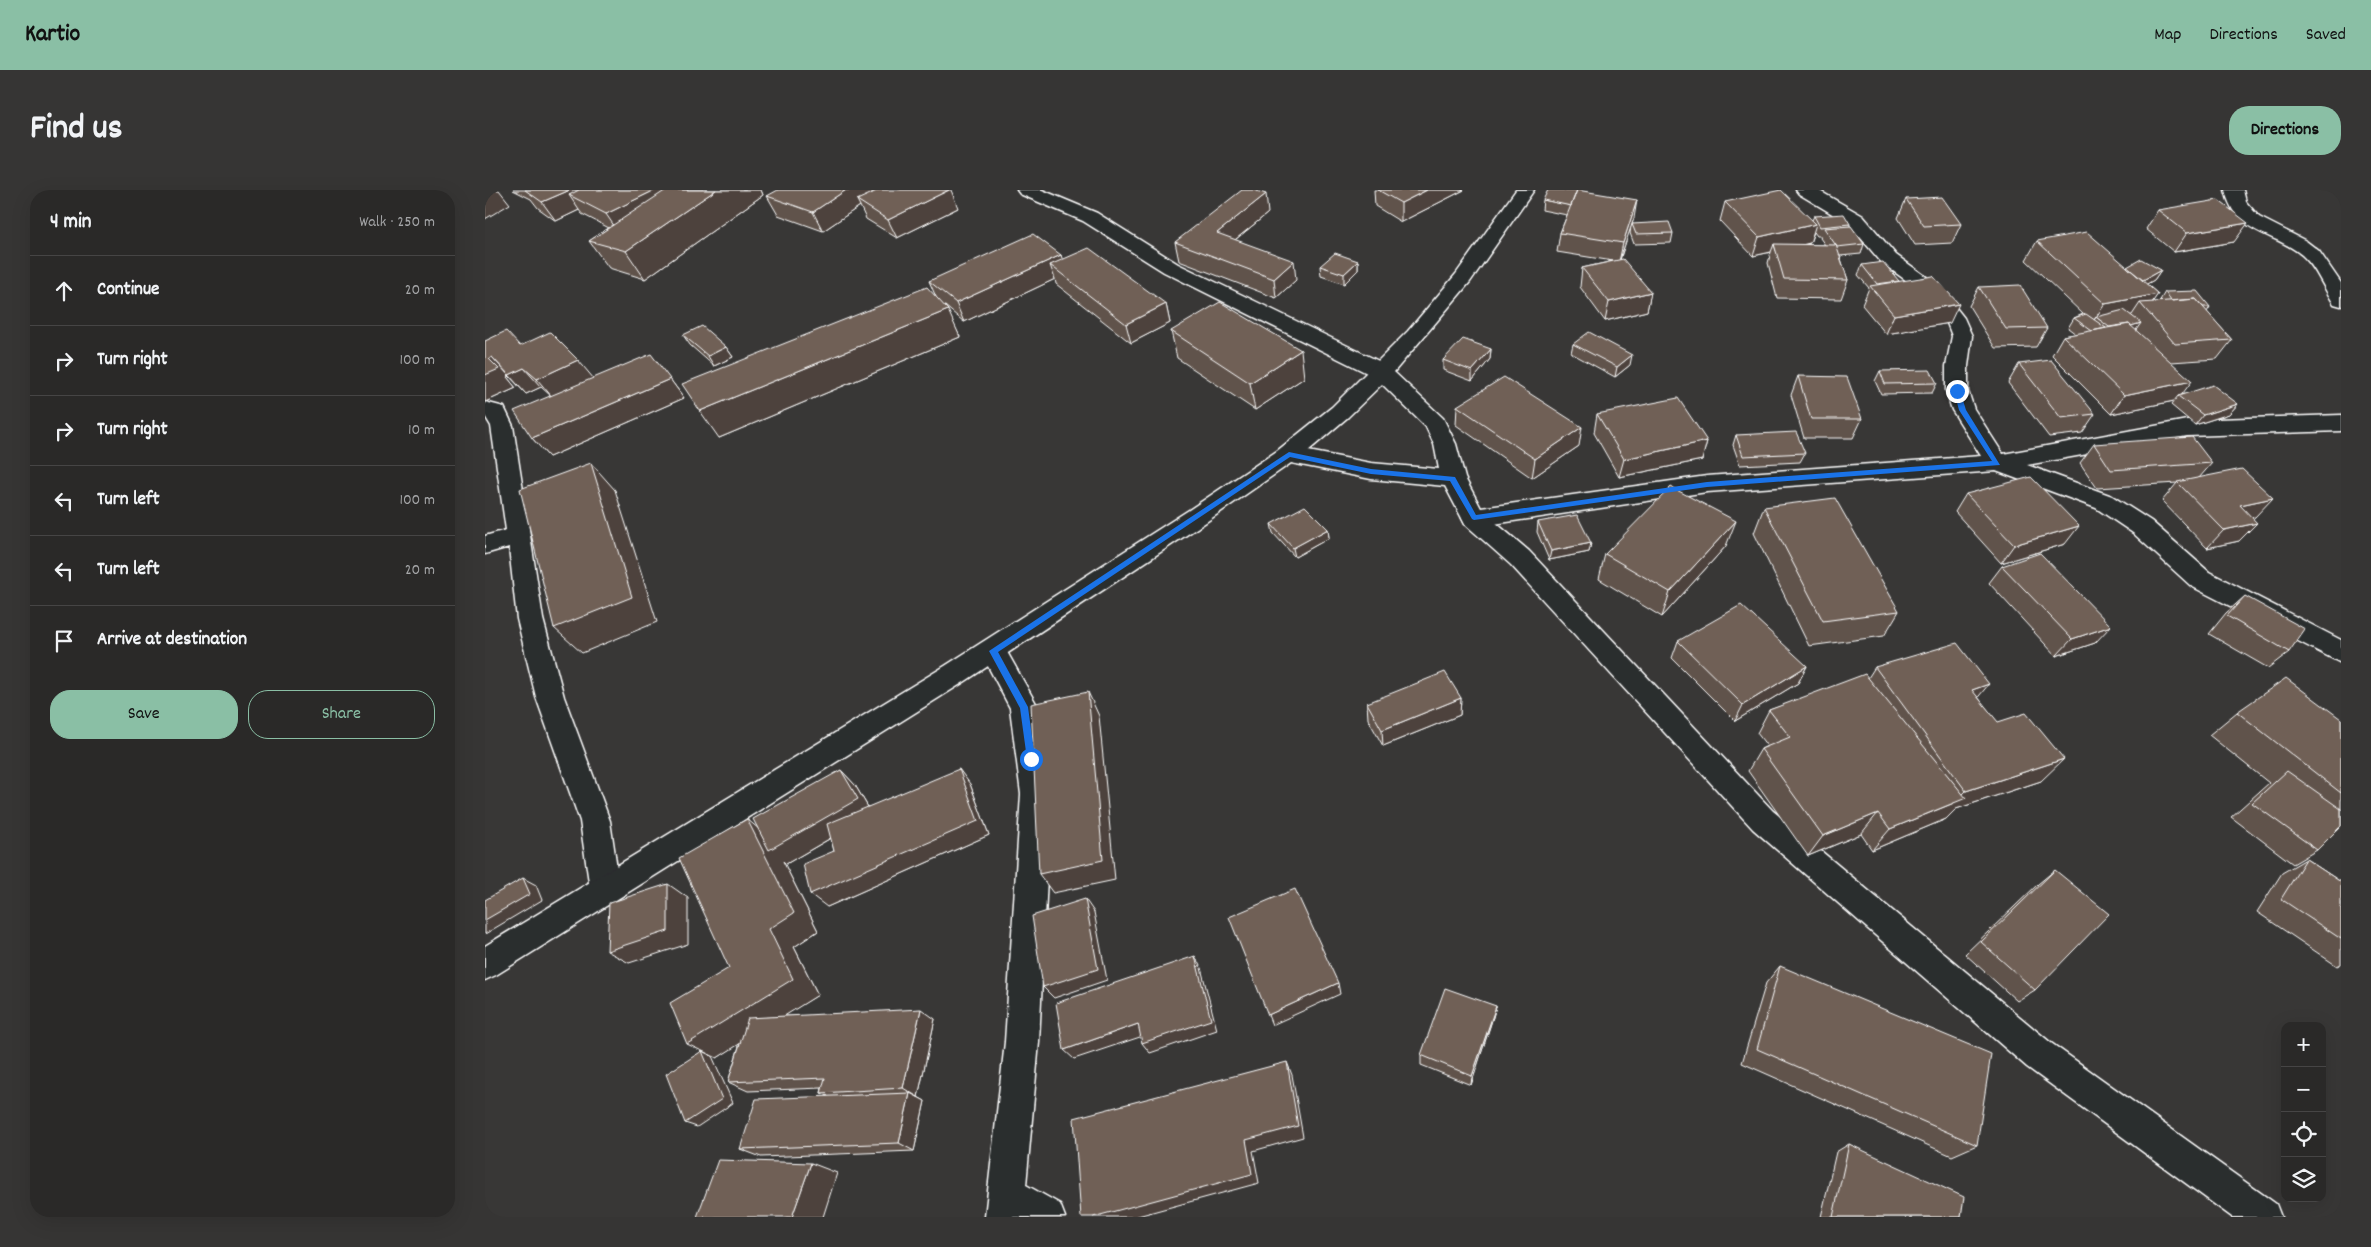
<!DOCTYPE html>
<meta charset="utf-8">
<style>
:root{--surface:#2a2928;--page:#363534;--text:#f1f3f6;--muted:#a5a6a8;--line:#464545;--accent:#8abfa5}
body{margin:0;font-family:Dekko,sans-serif;background:var(--page);color:var(--text)}
.controls{position:absolute;right:15px;bottom:15px;display:grid;overflow:hidden;border-radius:10px;box-shadow:0 5px 20px #0002}
.controls button{width:45px;height:45px;display:grid;place-items:center;padding:0;border:0;border-bottom:1px solid var(--line);background:var(--surface);color:var(--text);font:25px sans-serif}
.stop{position:absolute;width:15px;height:15px;margin:-11px;border:4px solid #1a73e8;border-radius:50%;background:#fff}
.stop.end{background:#1a73e8;border-color:#fff;box-shadow:0 1px 5px #0008}
.list{margin:0;padding:0;list-style:none}
h2{display:flex;justify-content:space-between;align-items:center;height:65px;margin:0;padding:0 20px;font-size:21px}
h2 small{font-size:16px;font-weight:400;color:var(--muted)}
.list li{display:grid;grid-template-columns:32px 1fr auto;gap:15px;align-items:center;box-sizing:border-box;height:70px;padding:0 20px;border-top:1px solid var(--line)}
.list b{display:block;font-size:19px;white-space:nowrap}
.list em{font-size:16px;font-style:normal;color:var(--muted)}
.actions{display:flex;gap:10px;padding:15px 20px}
.actions a{flex:1;padding:11px 0;border:1px solid var(--accent);border-radius:20px;text-align:center;font-size:18px;color:var(--accent)}
.actions .main{background:var(--accent);color:#111}
.icon{flex:none;width:28px;height:28px;fill:none;stroke:currentColor;stroke-width:2;stroke-linecap:round;stroke-linejoin:round}
.map{position:relative;flex:none;width:1856px;height:1027px;overflow:hidden;border-radius:20px}
header{display:flex;align-items:center;gap:30px;box-sizing:border-box;height:70px;padding:0 25px;background:var(--accent);color:#111}
header strong{font-size:24px}
nav{display:flex;gap:28px;margin-inline-start:auto;font-size:18px}
.intro{display:flex;align-items:center;justify-content:space-between;box-sizing:border-box;height:120px;padding:0 30px}
h1{margin:0;font-size:35px}
.button{padding:12px 22px;border-radius:20px;background:var(--accent);color:#111;font-size:18px;font-weight:700}
main{display:flex;gap:30px;padding:0 30px}
aside{flex:1;background:var(--surface);border-radius:20px;box-shadow:0 5px 20px #0002}
.map>svg:first-child{display:block}
</style>
<header>
<strong>Kartio</strong>
<nav><a>Map</a><a>Directions</a><a>Saved</a></nav>
</header>
<div class="intro"><h1>Find us</h1><a class="button">Directions</a></div>
<main>
<aside>
<h2>4 min<small>Walk · 250 m</small></h2>
<ul class="list">
<li><svg class="icon" aria-label="ahead" viewBox="0 0 24 24"><path d="M12 20V5M6 11l6-6 6 6"/></svg><div><b>Continue</b></div><em>20 m</em></li>
<li><svg class="icon" aria-label="right" viewBox="0 0 24 24"><path d="M7 20v-9h11M14 6l5 5-5 5"/></svg><div><b>Turn right</b></div><em>100 m</em></li>
<li><svg class="icon" aria-label="right" viewBox="0 0 24 24"><path d="M7 20v-9h11M14 6l5 5-5 5"/></svg><div><b>Turn right</b></div><em>10 m</em></li>
<li><svg class="icon" aria-label="left" viewBox="0 0 24 24"><path d="M17 20v-9H6M10 6l-5 5 5 5"/></svg><div><b>Turn left</b></div><em>100 m</em></li>
<li><svg class="icon" aria-label="left" viewBox="0 0 24 24"><path d="M17 20v-9H6M10 6l-5 5 5 5"/></svg><div><b>Turn left</b></div><em>20 m</em></li>
<li><svg class="icon" aria-label="arrive" viewBox="0 0 24 24"><path d="M6 21V4h12l-3 4 3 4H6"/></svg><div><b>Arrive at destination</b></div></li>
</ul>
<div class="actions"><a class="main">Save</a><a>Share</a></div>
</aside>
<div class="map">
<svg width="1856" height="1027" viewBox="0 0 1856 1027">
<rect width="100%" height="100%" fill="#383736"/>
<filter id="ink" filterUnits="userSpaceOnUse"><feTurbulence type="fractalNoise" baseFrequency=".02" numOctaves="2"/><feDisplacementMap in="SourceGraphic" scale="10" xChannelSelector="R" yChannelSelector="G"/><feConvolveMatrix kernelMatrix="1 2 1 2 8 2 1 2 1" color-interpolation-filters="sRGB"/></filter>
<g filter="url(#ink)">
<g fill="none" stroke-linecap="round" stroke-linejoin="round">
<g stroke="#fff" stroke-width="3">
<path id="street" d="M532,0H557L612,23L693,74L904,176L907,181L904,186L896,188L888,186L679,82L598,31L535,4Z
M1311,0H1333L1378,26L1411,65L1454,96L1479,128L1487,146L1483,176V201L1489,219L1518,264L1702,230L1856,225V241L1702,246L1542,275L1627,306L1666,331L1724,382L1856,450V473L1706,396L1648,343L1611,318L1511,281L1222,302L989,337L980,334L977,328L980,322L989,319L1222,286L1496,266L1467,220L1461,201V176L1467,146L1462,133L1440,104L1397,73L1364,34L1314,4Z
M1740,0H1758L1761,12L1774,27L1821,51L1834,61L1856,93V116L1849,114C1839,99 1831,77 1817,65C1788,41 1750,45 1740,0Z
M0,212L19,217L28,236L58,429L79,507L125,631L135,699L131,709L120,713L109,709L105,699L95,631L51,507L32,429L24,357L0,364V346L21,340L6,236L0,226Z
M508,450L517,453L553,517L566,604L554,852L541,995L575,1014L580,1027H500L520,852L536,604L525,518L495,461L499,453Z"/>
</g>
<g stroke="#fff" stroke-width="3">
<path id="secondary" d="M1031,0H1049L985,92L909,182L958,228L971,254L980,288L998,322L1044,361L1288,621L1566,853L1791,1014L1796,1027H1747L1542,877L1268,639L1026,375L980,334L960,296L886,289L806,273L721,332L479,492L11,785L0,790V756L460,476L704,320L792,261L847,217L923,141L971,84ZM897,194L941,237L949,254L954,279L886,273L823,261L863,227Z"/>
</g>
<use href="#street" fill="#2a2d2e" fill-rule="evenodd"/>
<use href="#secondary" fill="#2a2d2e" fill-rule="evenodd"/>
</g>
<path fill="#60534b" stroke="#fff" fill-rule="evenodd" d="M28,0H276L278,5L160,89L124,78L104,51L124,38L97,24L94,20L71,31L53,18L46,9Z
M386,0L387,3L473,18L412,48L381,29L375,16L338,41L293,25L282,6Z
M889,0H979L916,32L890,16Z
M1421,9L1476,34L1467,53L1430,55L1413,28Z
M1058,10L1149,28L1147,34L1188,43L1186,53L1149,54L1145,43L1146,35L1135,70L1166,102L1162,121L1120,131L1095,97L1097,78L1128,71L1072,62L1075,43L1082,25L1057,20Z
M1240,12L1327,30L1329,26L1365,34V36L1379,54L1376,64L1355,66L1363,90L1356,109L1292,108L1283,73L1286,62L1268,66L1235,31ZM1329,42L1332,46H1336L1335,48L1340,55H1317L1325,53Z
M1673,20L1749,52L1689,62L1661,39Z
M783,23L750,50L811,90L791,108L694,71L690,52Z
M1552,51L1642,77L1676,80L1669,90L1661,94L1673,104L1667,112H1674L1680,102L1725,117L1722,122L1747,150L1732,169L1686,172L1697,204L1753,214L1744,224L1710,235L1686,215L1689,211L1626,224L1567,165L1578,146L1591,144L1583,138L1589,128L1598,124L1541,70Z
M576,65L577,70L681,114L685,133L646,153L571,94L570,89L479,132L460,116L475,147L234,248L451,107L444,91Z
M873,71V80L859,94L836,86L835,76Z
M1377,75L1414,91L1465,133L1401,144L1377,115L1384,98L1373,85Z
M1494,97L1562,138L1551,157L1510,158L1484,116Z
M686,141L819,188L770,220L692,168Z
M198,145L241,157L248,167L229,176L205,155Z
M0,151L35,156L108,188L185,189L199,208L64,267L47,248L66,206L56,197L41,204L24,186L22,187L31,198L0,212Z
M1088,154L1145,175L1130,187L1086,163Z
M1006,159L1005,169L987,191L958,180V170Z
M1534,174L1610,224L1597,243L1564,247L1523,193Z
M1395,181L1452,193L1447,203L1396,204L1390,191Z
M1313,186L1377,229L1368,248H1319L1306,205Z
M972,216L1094,256L1047,288L971,235Z
M1112,224L1222,251L1217,270L1134,287L1109,243Z
M1251,245L1320,263L1315,272L1255,275L1248,255Z
M1609,254L1727,273L1714,288L1770,327L1767,328L1754,351L1722,358L1677,311L1692,293L1612,298L1595,273Z
M1481,304L1580,354L1516,373L1470,322Z
M1279,317L1414,421L1399,446L1324,456L1269,343Z
M1053,332L1106,353L1104,362L1064,370L1052,342Z
M786,334L843,339L844,348L810,367L788,343Z
M1241,356L1177,427L1114,389L1120,364Z
M1517,376L1610,453L1571,466L1504,393Z
M1760,406L1804,462L1783,478L1724,444L1741,423Z
M1193,451L1322,476L1313,493L1250,531L1187,468Z
M1390,477L1493,507L1556,591L1471,619L1461,629L1387,660L1376,644L1323,666L1263,581L1276,559L1282,556L1272,543L1284,520L1383,488Z
M976,508L975,525L898,556L883,529L882,513Z
M1752,522L1856,529V636L1832,660L1808,674L1746,627L1784,593L1724,545Z
M356,580L370,595L383,617L485,594L504,645L342,717L349,661L346,648L301,674L298,671L333,741L309,757L333,805L298,826L450,829L433,907L440,911L429,961L276,967L255,959L343,906L336,903L337,898L263,901L243,892L255,853L232,868L244,778L273,638Z
M1821,669L1856,692V774L1852,776L1772,722L1797,683Z
M1570,680L1550,800L1532,811L1480,764L1553,694Z
M1295,776L1492,955L1467,966L1257,873L1281,793Z
M1011,816L1008,827L986,895L936,875V865Z
M1364,954L1476,1027H1336L1351,962Z"/>
<path fill="#4e433d" stroke="#fff" d="M2,0H14L25,14L0,29V1Z
M85,0H110L84,5L94,20L71,31L57,12Z
M170,0H218L134,43L121,24Z
M231,0H276L278,5L160,89L141,61Z
M361,0H386L389,7L372,10L375,16L338,41L328,22Z
M464,0H466L473,18L412,48L403,30Z
M942,0H979L916,32V13Z
M781,4L783,23L735,62L732,43Z
M1152,10L1149,28L1134,72L1138,53Z
M1763,33L1749,52L1689,62L1702,43Z
M1331,34L1325,53L1291,61L1289,54L1286,62L1268,66L1274,47Z
M576,65L582,84L565,75L570,89L479,132L471,113Z
M809,71L811,90L791,108L789,89Z
M873,71V80L859,94V84Z
M1676,80L1669,90L1651,100L1658,90Z
M1166,102L1162,121L1120,131L1124,112Z
M1673,104L1662,120L1655,113L1647,125L1616,131L1611,127L1607,133L1620,114Z
M681,114L685,133L646,153L641,134Z
M1474,114L1465,133L1401,144L1409,125Z
M463,120L475,147L234,248L215,221Z
M1656,133L1649,143L1628,141Z
M241,157L248,167L229,176L223,166Z
M1006,159L1005,169L987,191V181Z
M816,160L819,188L770,220L765,193Z
M1147,165L1145,175L1130,187L1132,177Z
M7,167L24,186L22,187L31,198L0,212V185L4,169Z
M93,170L109,189L68,208L52,189Z
M39,178L56,197L41,204L24,185Z
M185,189L199,208L64,267L47,248Z
M1707,191L1695,207L1693,206L1689,211L1626,224L1639,205Z
M1753,214L1744,224L1710,235L1718,225Z
M1097,237L1094,256L1047,288L1050,269Z
M1222,251L1217,270L1134,287L1139,269Z
M106,273L130,300L172,432L97,463L69,438Z
M1788,308L1770,327L1737,334L1755,315Z
M1251,331L1241,356L1177,427L1185,402Z
M1772,333L1754,351L1722,358L1739,340Z
M1594,336L1580,354L1516,373L1529,355Z
M843,339L844,348L810,367L808,358Z
M1106,353L1104,362L1064,370L1066,361Z
M1626,436L1610,453L1571,466L1587,449Z
M1322,476L1313,493L1250,531L1258,515Z
M1504,494L1485,517L1487,500Z
M603,502L614,526L630,690L568,703L554,684Z
M976,508L975,525L898,556L897,540Z
M1579,569L1556,591L1471,619L1461,629L1387,660L1405,639L1469,613L1481,601Z
M474,579L485,594L504,645L342,717L325,704Z
M356,580L370,595L387,624L301,674L298,671L333,741L309,757L333,805L232,868L202,854L284,739L262,629L287,650Z
M1393,623L1376,644L1323,666L1338,646Z
M38,688L51,695L57,710L0,744V730Z
M183,694L203,708V754L144,773L122,761Z
M600,709L609,722L622,790L569,808L558,797Z
M710,766L716,778L732,840L665,863L657,853Z
M853,793L855,804L787,835L783,825Z
M1011,816L1008,827L986,895L987,886Z
M436,819L450,829L433,907L418,898Z
M653,834L661,845L589,869L579,860Z
M217,861L227,866L248,913L212,937L200,933Z
M802,872L807,885L818,947L768,961L774,993L649,1027H608L761,950Z
M425,903L440,911L429,961L414,953Z
M326,973L352,983L338,1027H307Z"/>
<path fill="#706057" stroke="#fff" d="M40,0H85L57,12Z
M94,0H170L121,24L84,5Z
M181,0H231L141,61L104,51Z
M293,0H361L328,22L282,6Z
M394,0H464L403,30L372,10Z
M757,0H768L781,4L732,43L809,71L789,89L690,52Z
M893,0H942L916,13Z
M1063,0H1092L1086,16L1058,10Z
M1092,0L1152,10L1138,53L1075,43Z
M1296,0L1331,34L1274,47L1240,12Z
M1457,7L1476,34L1439,36L1421,9Z
M1733,10L1763,33L1702,43L1673,20Z
M1359,24L1365,34L1335,37L1329,26Z
M1184,32L1188,43L1151,44L1147,34Z
M1366,36L1379,54L1352,57L1339,38Z
M1602,42L1673,104L1620,114L1552,51Z
M548,44L576,65L471,113L444,91Z
M1289,54L1351,55L1363,90L1299,89Z
M604,58L681,114L641,134L565,75Z
M850,63L873,71L859,84L835,76Z
M1138,69L1166,102L1124,112L1097,78Z
M1656,69L1676,80L1658,90L1642,77Z
M1398,72L1414,91L1392,94L1377,75Z
M1448,86L1474,114L1409,125L1385,96Z
M1535,95L1562,138L1521,139L1494,97Z
M442,97L463,120L215,221L197,194Z
M1712,101L1725,117H1718L1711,109L1686,111L1680,102Z
M1711,109L1747,150L1690,154L1655,113Z
M735,112L816,160L765,193L686,141Z
M1639,120L1656,133L1646,136L1644,134L1624,137L1611,127Z
M1601,124L1621,138L1607,141L1589,128Z
M1644,134L1707,191L1639,205L1578,146Z
M217,136L241,157L223,166L198,145Z
M21,141L35,156L65,142L93,170L52,189L39,178L24,185L7,167L4,169L14,179L0,185V151Z
M1104,142L1147,165L1132,177L1088,154Z
M978,149L1006,159L987,181L958,170Z
M166,164L185,189L47,248L29,221Z
M1566,170L1610,224L1576,228L1534,174Z
M1445,180L1452,193L1400,194L1395,181Z
M1313,186L1362,187L1377,229H1326Z
M1019,187L1097,237L1050,269L972,216Z
M1728,195L1753,214L1718,225L1693,206Z
M1193,208L1222,251L1139,269L1112,224Z
M1311,242L1320,263L1258,266L1251,245Z
M1707,247L1727,273L1626,280L1609,254Z
M106,273L147,407L69,438L35,299Z
M1757,279L1788,308L1755,315L1772,333L1739,340L1692,292Z
M1546,287L1594,336L1529,355L1481,304Z
M1186,297L1251,331L1185,402L1120,364Z
M1350,308L1414,421L1338,431L1279,317Z
M820,316L843,339L808,358L786,334Z
M1092,325L1106,353L1066,361L1053,332Z
M1555,363L1626,436L1587,449L1517,376Z
M1760,406L1820,439L1804,462L1742,426Z
M1256,415L1322,476L1258,515L1193,451Z
M1472,453L1504,494L1487,500L1513,532L1541,523L1579,569L1481,601L1390,477Z
M960,482L976,508L897,540L882,513Z
M1380,484L1481,608L1405,639L1393,623L1338,646L1276,559L1305,547L1284,520Z
M1801,488L1856,529V603L1752,522Z
M603,502L618,670L554,684L546,514Z
M474,579L493,631L325,704L318,674L349,661L342,634Z
M356,580L373,609L284,660L268,629Z
M1802,581L1856,619V636L1832,660L1767,613Z
M262,629L309,723L284,739L308,789L202,854L185,813L244,778L194,668Z
M1821,669L1856,692V749L1796,709Z
M1570,680L1624,724L1550,800L1496,752Z
M38,688L45,704L0,730V710Z
M183,694V741L122,761L124,713Z
M810,699L853,793L783,825L744,727Z
M600,709L613,779L558,797L547,726Z
M710,766L726,830L657,853L653,834L579,860L571,813Z
M1295,776L1506,864L1492,955L1272,859Z
M960,798L1011,816L987,886L936,865Z
M436,819L418,898L336,903L340,888L243,892L263,828Z
M217,861L237,909L200,933L181,884Z
M802,872L813,936L761,950L767,984L608,1027H596L589,928Z
M425,903L414,953L255,959L271,909Z
M1364,954L1479,1007L1476,1027H1348Z
M233,970L326,973L307,1027H212Z"/>
</g>
<path fill="#1a73e8" d="M1472,199L1475,201L1481,220L1515,275L1222,297L989,330L987,329L965,291L886,284L805,267L513,462L543,517L550,569L546,573L542,569L535,518L504,461L804,262L886,279L970,287L991,325L1222,292L1507,271L1474,220L1469,201Z"/>
</svg>
<div class="controls">
<button>+</button>
<button>−</button>
<button><svg class="icon" aria-label="locate" viewBox="0 0 24 24"><circle cx="12" cy="12" r="6"/><path d="M12 2v4M12 18v4M2 12h4M18 12h4"/></svg></button>
<button><svg class="icon" aria-label="layers" viewBox="0 0 24 24"><path d="M12 4l9 5-9 5-9-5zM3 14l9 5 9-5"/></svg></button>
</div>
<div class="stop" style="left:546px;top:569px"></div>
<div class="stop end" style="left:1472px;top:201px"></div>
</div>
</main>
